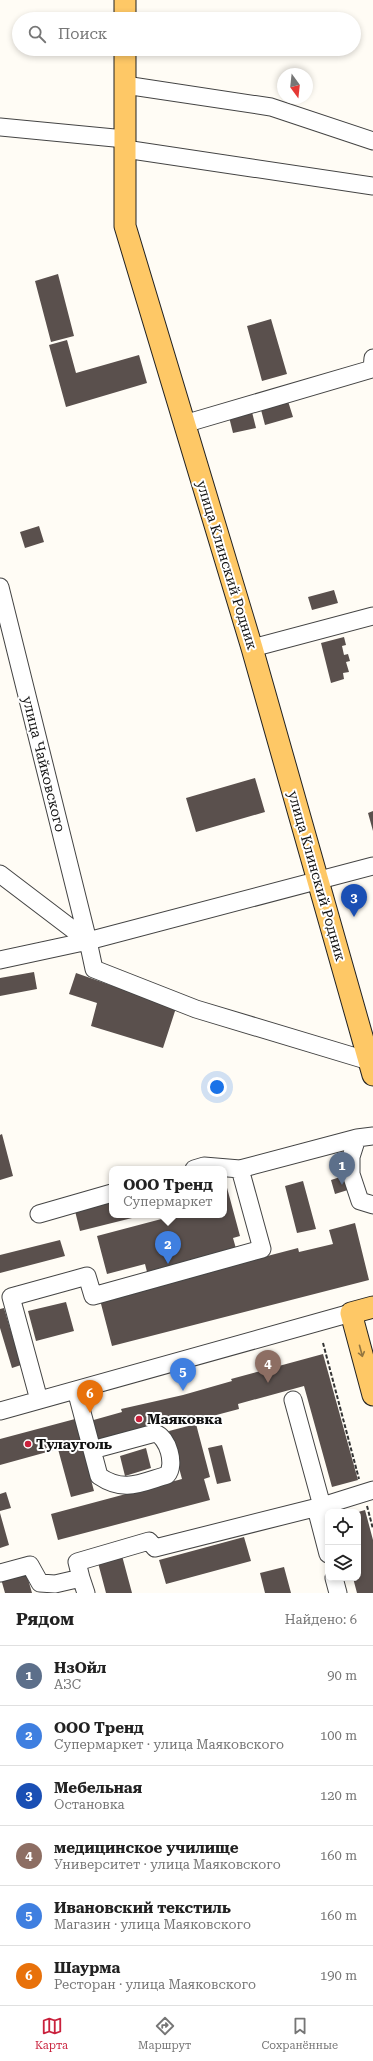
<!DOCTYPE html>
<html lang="ru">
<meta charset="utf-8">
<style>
:root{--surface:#fff;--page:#f6f6f6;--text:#222;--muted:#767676;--line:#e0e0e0;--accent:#c9213c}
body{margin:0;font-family:"Roboto Serif",serif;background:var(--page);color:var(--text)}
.controls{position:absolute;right:12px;bottom:12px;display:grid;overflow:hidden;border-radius:8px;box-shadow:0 2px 6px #0003}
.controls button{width:36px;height:36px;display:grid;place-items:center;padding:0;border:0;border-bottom:1px solid var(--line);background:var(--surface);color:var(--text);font:20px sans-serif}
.compass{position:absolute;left:277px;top:68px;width:36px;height:36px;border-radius:50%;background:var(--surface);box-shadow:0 2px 6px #0003;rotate:165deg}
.you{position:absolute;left:217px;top:1087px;width:14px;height:14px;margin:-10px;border:3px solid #fff;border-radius:50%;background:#1a73e8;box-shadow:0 0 0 6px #1a73e833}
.badge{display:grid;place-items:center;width:26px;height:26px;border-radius:50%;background:var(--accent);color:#fff;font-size:13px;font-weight:700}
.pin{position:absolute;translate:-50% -33px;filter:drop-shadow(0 1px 2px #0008)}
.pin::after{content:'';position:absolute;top:21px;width:14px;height:12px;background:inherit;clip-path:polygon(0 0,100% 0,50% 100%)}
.popup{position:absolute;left:109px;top:1166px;width:118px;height:52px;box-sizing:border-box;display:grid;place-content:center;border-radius:8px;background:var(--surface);filter:drop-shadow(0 1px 3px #0005);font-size:13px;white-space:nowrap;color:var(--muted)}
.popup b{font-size:15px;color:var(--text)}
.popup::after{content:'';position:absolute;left:50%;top:100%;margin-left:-8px;border:8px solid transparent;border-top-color:var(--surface)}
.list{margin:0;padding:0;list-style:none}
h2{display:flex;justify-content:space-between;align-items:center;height:52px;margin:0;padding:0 16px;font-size:17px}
h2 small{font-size:13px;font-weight:400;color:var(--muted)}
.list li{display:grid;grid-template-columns:26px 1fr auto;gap:12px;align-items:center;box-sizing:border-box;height:60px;padding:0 16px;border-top:1px solid var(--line)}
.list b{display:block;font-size:15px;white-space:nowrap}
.list p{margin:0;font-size:13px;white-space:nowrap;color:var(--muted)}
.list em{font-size:13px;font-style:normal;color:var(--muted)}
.icon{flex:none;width:22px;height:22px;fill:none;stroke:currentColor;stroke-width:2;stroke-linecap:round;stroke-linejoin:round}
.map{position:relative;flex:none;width:373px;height:1593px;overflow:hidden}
.search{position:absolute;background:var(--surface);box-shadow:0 2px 6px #0003;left:12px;right:12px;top:12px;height:44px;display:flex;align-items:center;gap:10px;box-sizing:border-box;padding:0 14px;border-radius:22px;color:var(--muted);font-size:15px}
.sheet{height:412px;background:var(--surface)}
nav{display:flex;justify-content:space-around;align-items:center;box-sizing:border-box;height:56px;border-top:1px solid var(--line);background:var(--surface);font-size:11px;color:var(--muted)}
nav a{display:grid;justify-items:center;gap:2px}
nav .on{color:var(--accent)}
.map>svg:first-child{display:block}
</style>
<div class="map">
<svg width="373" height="1593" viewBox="0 0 373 1593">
<rect width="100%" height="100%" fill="#fffcf5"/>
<path fill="#5a504d" d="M58,274L74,336L51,342L35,281Z
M271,319L287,374L262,381L247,326Z
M67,340L76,373L139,355L147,383L66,407L49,345Z
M287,398L293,417L265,425L260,406Z
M251,408L256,428L233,433L228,413Z
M39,526L44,542L25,548L20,532Z
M334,590L338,603L312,610L308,597Z
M344,637L346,645L342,646L344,655L348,654L350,661L346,662L349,672L343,673L344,679L331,683L321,643Z
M255,778L265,812L196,832L186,798Z
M373,811V831L368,813Z
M34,972L37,989L0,996V978Z
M76,973L176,1008L163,1048L91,1026L97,1003L69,994Z
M2,1134L13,1176L0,1180V1135Z
M346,1175L351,1189L335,1194L331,1180Z
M303,1181L316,1229L297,1233L285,1186Z
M224,1184H226L240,1236L233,1238L237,1252L148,1276L145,1264L107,1274L97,1236L169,1217L168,1215H224Z
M112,1197V1215L140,1216L80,1231L74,1207Z
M355,1223L369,1280L112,1346L100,1300L298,1248L299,1252L333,1244L329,1230Z
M60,1240L65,1256L0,1273V1255Z
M66,1302L74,1331L36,1341L28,1311Z
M4,1308L21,1365L12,1368L0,1328V1309Z
M323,1354L358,1480L332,1487L304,1386L238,1404L239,1409L190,1422L189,1417L96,1443L90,1421L122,1412L121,1409L183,1395L232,1381L231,1379Z
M75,1419L94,1491L71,1497L58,1449L0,1465V1439Z
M196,1424L210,1477L204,1479L210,1500L58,1540L51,1514L182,1479L169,1431Z
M222,1445L231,1481L217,1484L208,1448Z
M146,1448L151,1468L125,1476L120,1456Z
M6,1492L11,1508L0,1511V1494Z
M365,1510L373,1540V1593H357L353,1578H358V1512Z
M0,1513L9,1545L0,1548Z
M244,1537L251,1561L166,1584L159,1560Z
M121,1552L132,1593H106L97,1559Z
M284,1567L291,1593H265L260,1573Z
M26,1572L32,1593H5L1,1579Z"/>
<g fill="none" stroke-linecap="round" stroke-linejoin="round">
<g stroke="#444" stroke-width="19">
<path id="minor" d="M125,85L271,107L373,141
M0,127L125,139
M125,149L373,186
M184,424L372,369L373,358
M0,587L88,941L94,969L196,1009L369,1061
M252,648L373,616
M0,874L88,941
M0,960L88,941L373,866
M373,1136L357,1138L351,1157V1174L360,1201L373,1205
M194,1169L204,1166L240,1169
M39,1214L112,1193
M76,1390L99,1476C124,1493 140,1483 167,1475C176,1465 168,1437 155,1433L92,1450
M39,1400L11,1297L87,1276L93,1296L262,1249L240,1169L357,1138
M293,1400L322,1506
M0,1411L351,1313
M316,1508L328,1554
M0,1573L30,1565L40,1583L55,1584L81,1578L77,1562L149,1541L155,1548L322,1506L373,1490
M81,1578L86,1593
M334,1578L338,1593"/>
</g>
<g stroke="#222" stroke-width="23">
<path id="major" d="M125,19V0
M125,49V226L252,648L373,1075
M373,1307L351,1313L373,1395"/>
</g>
<path stroke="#333" stroke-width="2" stroke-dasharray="4 2" stroke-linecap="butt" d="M323,1343L359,1479
M367,1506L373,1529"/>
<use href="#minor" stroke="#fff" stroke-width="17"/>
<use href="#major" stroke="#fec866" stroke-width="21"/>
</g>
<defs><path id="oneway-shaft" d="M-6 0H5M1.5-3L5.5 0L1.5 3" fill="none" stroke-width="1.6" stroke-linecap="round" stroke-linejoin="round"/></defs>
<use stroke="#937640" href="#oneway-shaft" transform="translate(361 1351) rotate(75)"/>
<g fill="#c9213c" stroke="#fff" stroke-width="1.5">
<circle cx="139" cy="1419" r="4"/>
<circle cx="28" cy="1444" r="4"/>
</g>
<g text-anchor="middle" stroke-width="4" stroke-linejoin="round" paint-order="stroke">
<g font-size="14" fill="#111" stroke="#fff">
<text transform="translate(227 565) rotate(73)" y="5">улица Клинский Родник</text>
<text transform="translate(44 764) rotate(76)" y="5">улица Чайковского</text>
<text transform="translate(317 876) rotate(74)" y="5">улица Клинский Родник</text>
</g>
<g font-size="14" font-weight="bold" fill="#111" stroke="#fff" text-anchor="start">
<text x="147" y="1424">Маяковка</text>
<text x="36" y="1449">Тулауголь</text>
</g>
</g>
</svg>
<div class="controls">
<button><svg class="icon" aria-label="locate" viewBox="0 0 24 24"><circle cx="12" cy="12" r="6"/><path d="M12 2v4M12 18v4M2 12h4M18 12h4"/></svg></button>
<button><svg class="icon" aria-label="layers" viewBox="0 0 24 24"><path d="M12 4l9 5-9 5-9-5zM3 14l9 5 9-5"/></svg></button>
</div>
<svg class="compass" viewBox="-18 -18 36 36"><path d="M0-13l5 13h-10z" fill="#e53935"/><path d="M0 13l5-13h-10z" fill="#767676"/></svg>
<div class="you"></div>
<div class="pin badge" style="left:342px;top:1185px;background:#5c6f8a">1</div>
<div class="pin badge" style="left:168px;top:1264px;background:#3f7fe0">2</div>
<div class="popup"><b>ООО Тренд</b>Супермаркет</div>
<div class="pin badge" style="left:354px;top:917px;background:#1a4fb4">3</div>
<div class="pin badge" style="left:268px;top:1383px;background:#8d6e63">4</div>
<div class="pin badge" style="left:183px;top:1391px;background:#3f7fe0">5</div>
<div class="pin badge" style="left:90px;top:1413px;background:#e8710a">6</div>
<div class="search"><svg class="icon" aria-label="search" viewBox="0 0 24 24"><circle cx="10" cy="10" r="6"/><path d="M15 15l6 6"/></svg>Поиск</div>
</div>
<section class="sheet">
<h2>Рядом<small>Найдено: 6</small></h2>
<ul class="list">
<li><span class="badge" style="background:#5c6f8a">1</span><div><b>НзОйл</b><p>АЗС</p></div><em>90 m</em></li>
<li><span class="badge" style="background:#3f7fe0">2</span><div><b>ООО Тренд</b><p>Супермаркет · улица Маяковского</p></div><em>100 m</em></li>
<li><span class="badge" style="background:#1a4fb4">3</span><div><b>Мебельная</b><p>Остановка</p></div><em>120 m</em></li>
<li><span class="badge" style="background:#8d6e63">4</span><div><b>медицинское училище</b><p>Университет · улица Маяковского</p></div><em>160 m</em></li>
<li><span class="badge" style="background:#3f7fe0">5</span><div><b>Ивановский текстиль</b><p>Магазин · улица Маяковского</p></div><em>160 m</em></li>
<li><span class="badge" style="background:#e8710a">6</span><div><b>Шаурма</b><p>Ресторан · улица Маяковского</p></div><em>190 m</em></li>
</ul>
</section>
<nav>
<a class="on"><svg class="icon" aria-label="map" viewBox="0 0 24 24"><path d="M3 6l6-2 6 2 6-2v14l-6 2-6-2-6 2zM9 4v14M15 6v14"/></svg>Карта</a>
<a><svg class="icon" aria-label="directions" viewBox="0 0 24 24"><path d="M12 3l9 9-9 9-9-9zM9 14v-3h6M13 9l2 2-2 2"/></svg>Маршрут</a>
<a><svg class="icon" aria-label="saved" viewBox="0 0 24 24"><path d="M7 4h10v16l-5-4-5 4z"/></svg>Сохранённые</a>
</nav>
